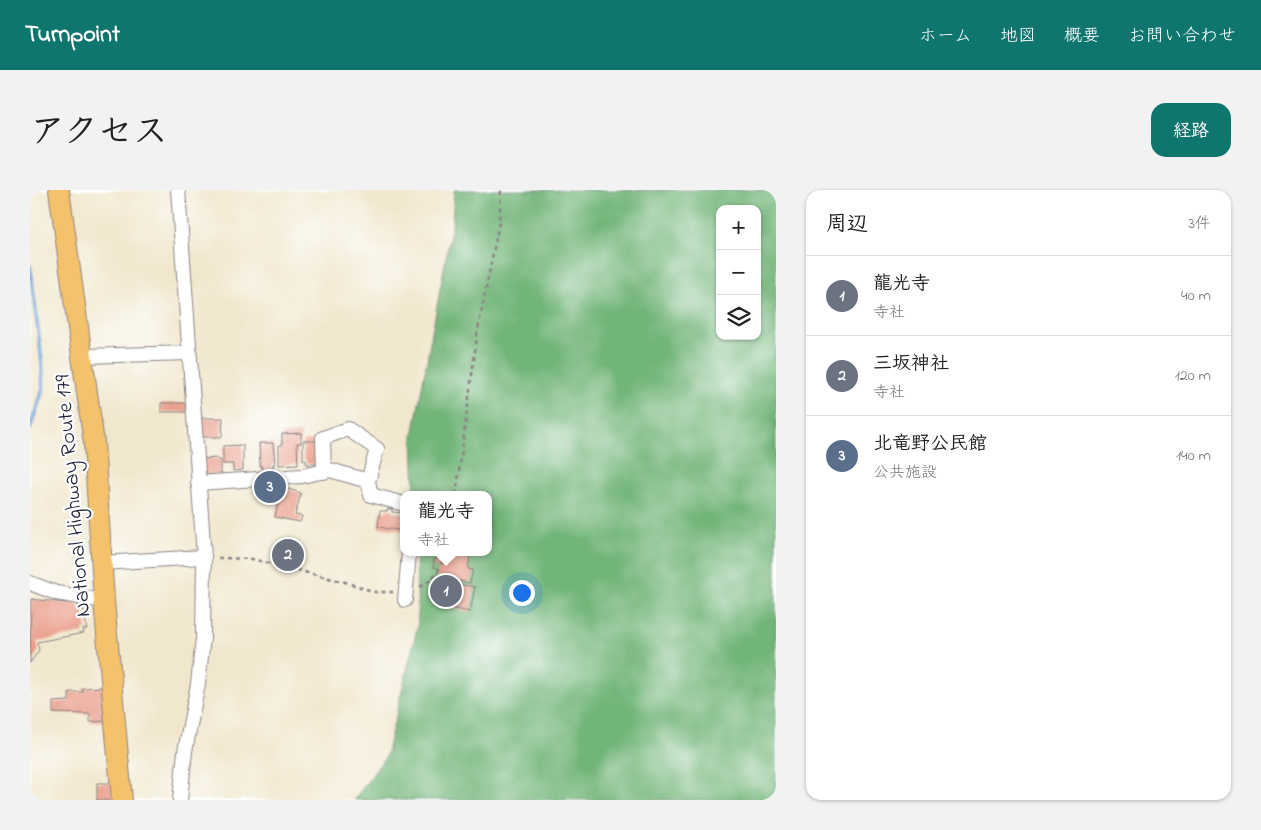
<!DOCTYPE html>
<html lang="ja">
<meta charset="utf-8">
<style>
:root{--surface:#fff;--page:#f2f2f2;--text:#222;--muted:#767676;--line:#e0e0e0;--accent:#0f766e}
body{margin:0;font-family:"Indie Flower","Klee One",sans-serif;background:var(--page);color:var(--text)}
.controls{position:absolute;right:15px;top:15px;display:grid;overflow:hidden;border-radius:10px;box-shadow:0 1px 4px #0004}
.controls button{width:45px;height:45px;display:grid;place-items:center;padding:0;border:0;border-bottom:1px solid var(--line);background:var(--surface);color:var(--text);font:25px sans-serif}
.you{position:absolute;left:491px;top:402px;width:18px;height:18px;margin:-12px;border:4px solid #fff;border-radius:50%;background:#1a73e8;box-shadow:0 0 0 8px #1a73e833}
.badge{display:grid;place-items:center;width:32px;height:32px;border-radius:50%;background:var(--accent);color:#fff;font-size:16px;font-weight:700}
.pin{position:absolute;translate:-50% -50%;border:2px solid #fff;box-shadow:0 1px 5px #0006}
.popup{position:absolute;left:370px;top:301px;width:92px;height:65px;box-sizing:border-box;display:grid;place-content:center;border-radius:10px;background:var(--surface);filter:drop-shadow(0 1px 4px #0005);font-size:16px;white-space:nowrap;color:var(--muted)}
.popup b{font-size:19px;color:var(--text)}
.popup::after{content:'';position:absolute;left:50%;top:100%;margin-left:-10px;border:10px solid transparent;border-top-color:var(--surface)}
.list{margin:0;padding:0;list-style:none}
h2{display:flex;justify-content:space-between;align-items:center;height:65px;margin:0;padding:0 20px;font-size:21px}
h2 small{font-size:16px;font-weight:400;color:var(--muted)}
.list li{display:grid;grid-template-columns:32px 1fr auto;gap:15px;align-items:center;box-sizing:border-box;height:80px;padding:0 20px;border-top:1px solid var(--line)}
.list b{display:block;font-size:19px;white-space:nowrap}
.list p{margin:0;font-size:16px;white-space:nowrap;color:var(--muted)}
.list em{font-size:16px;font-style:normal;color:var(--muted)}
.icon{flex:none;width:28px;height:28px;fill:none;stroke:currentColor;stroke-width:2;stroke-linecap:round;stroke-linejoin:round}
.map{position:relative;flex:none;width:746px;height:610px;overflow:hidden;border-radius:15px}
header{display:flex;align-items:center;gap:30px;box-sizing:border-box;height:70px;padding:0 25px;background:var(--accent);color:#fff}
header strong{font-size:24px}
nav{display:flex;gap:28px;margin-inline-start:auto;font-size:18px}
.intro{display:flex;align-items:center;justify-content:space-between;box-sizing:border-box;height:120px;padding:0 30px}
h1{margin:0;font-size:35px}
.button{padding:12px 22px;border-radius:15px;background:var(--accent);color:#fff;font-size:18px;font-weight:700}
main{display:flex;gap:30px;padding:0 30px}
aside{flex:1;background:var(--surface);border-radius:15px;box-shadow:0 1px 4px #0004}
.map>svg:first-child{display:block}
</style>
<header>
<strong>Turnpoint</strong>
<nav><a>ホーム</a><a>地図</a><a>概要</a><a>お問い合わせ</a></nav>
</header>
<div class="intro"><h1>アクセス</h1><a class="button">経路</a></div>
<main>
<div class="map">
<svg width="746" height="610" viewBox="0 0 746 610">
<rect width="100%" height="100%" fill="#fff"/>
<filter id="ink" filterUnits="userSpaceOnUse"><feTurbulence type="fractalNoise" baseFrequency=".02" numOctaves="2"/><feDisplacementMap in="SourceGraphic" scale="10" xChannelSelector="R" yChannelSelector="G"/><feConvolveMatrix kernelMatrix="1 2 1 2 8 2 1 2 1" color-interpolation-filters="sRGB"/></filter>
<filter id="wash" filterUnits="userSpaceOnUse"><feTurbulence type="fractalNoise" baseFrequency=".0096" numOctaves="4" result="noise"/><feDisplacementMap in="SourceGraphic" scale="20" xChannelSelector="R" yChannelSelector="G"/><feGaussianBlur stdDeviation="1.12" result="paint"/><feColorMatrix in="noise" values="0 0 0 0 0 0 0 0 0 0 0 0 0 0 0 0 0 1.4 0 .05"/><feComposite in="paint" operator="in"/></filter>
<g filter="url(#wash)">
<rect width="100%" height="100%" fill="#f1e7cd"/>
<path fill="#72b579" stroke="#4a6c5a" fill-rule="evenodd" d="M424,0H746V610H324L356,566L388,435L386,362H458V305H385L383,246L422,35ZM690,19H727V146H690Z"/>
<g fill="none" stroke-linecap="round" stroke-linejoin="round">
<path stroke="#6aa0d7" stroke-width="4" d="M0,76L12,172L13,199L0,239"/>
</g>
<g id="blocks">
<path fill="#e99c89" d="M131,213H158V222H131Z
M169,228H193L192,247H170Z
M271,243V253H267L268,274L249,275V255H252V244Z
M273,251H287L288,274H276V270H273Z
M229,253H243L245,274H243V282H232V276H230Z
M213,255V280L203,281V274H193V256Z
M187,268V270H191V285H171V269Z
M231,292L249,296L247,307L228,303Z
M252,297L271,303L265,325L272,326L270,332L245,327Z
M357,319H362V322L374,323V341L348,337L350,321H357Z
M253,357H265V360L272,359V370H267V374L255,375V372H251V362H253Z
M409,362H430V365L440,366L438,379L443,380L440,393L428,391V394L445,397L440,422L406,415L407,397H409L410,390L422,392L423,390L407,387L408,378L403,377L405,368L407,369Z
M1,409L36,413L47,411L49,418L53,417L57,439H53L54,443L7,452L9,460L0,473Z
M74,497L75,531L60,532V524L23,523V512L39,511V502H53L52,498Z
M67,593H84V610H67Z"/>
</g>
</g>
<g filter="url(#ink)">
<use href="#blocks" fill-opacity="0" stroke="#8a8484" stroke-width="1"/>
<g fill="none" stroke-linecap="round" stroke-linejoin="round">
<g stroke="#8a8484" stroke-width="16">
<path id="minor" d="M148,0L174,367L173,448L168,494L155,561L150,610
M53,166L159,163
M338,291L341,305L374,314
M168,293L272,286L300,280L338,291L347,259L318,239L293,248L294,282
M71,373L174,367
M0,393L26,403L74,411
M375,410L379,362"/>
</g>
<g stroke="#8a8484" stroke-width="22">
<path id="highway" d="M29,0L64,253L74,411L92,610"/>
</g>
<path stroke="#8a8484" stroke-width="2.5" stroke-dasharray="4 4" stroke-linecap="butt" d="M426,305L448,139L469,33L471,0
M188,368L222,369L315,392L345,402H363
M390,397C404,389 412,379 415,362"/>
<use href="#minor" stroke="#fff" stroke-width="14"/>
<use href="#highway" stroke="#f4c26a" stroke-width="20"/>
</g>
</g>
<g text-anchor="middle" stroke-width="4.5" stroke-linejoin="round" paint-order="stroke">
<g font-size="22" fill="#22223b" stroke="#fff">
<text transform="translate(41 306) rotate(-95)" y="8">National Highway Route 179</text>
</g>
</g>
</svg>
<div class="controls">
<button>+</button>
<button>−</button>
<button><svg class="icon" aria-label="layers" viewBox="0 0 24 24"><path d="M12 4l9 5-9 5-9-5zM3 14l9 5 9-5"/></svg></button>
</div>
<div class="you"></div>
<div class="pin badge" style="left:416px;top:401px;background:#6b7280">1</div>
<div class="popup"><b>龍光寺</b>寺社</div>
<div class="pin badge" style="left:258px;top:365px;background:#6b7280">2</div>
<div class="pin badge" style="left:240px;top:297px;background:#5c6f8a">3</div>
</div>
<aside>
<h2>周辺<small>3件</small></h2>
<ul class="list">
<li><span class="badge" style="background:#6b7280">1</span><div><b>龍光寺</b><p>寺社</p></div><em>40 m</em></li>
<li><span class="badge" style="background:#6b7280">2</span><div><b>三坂神社</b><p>寺社</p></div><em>120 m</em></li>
<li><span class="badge" style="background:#5c6f8a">3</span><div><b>北竜野公民館</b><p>公共施設</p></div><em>140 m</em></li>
</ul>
</aside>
</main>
